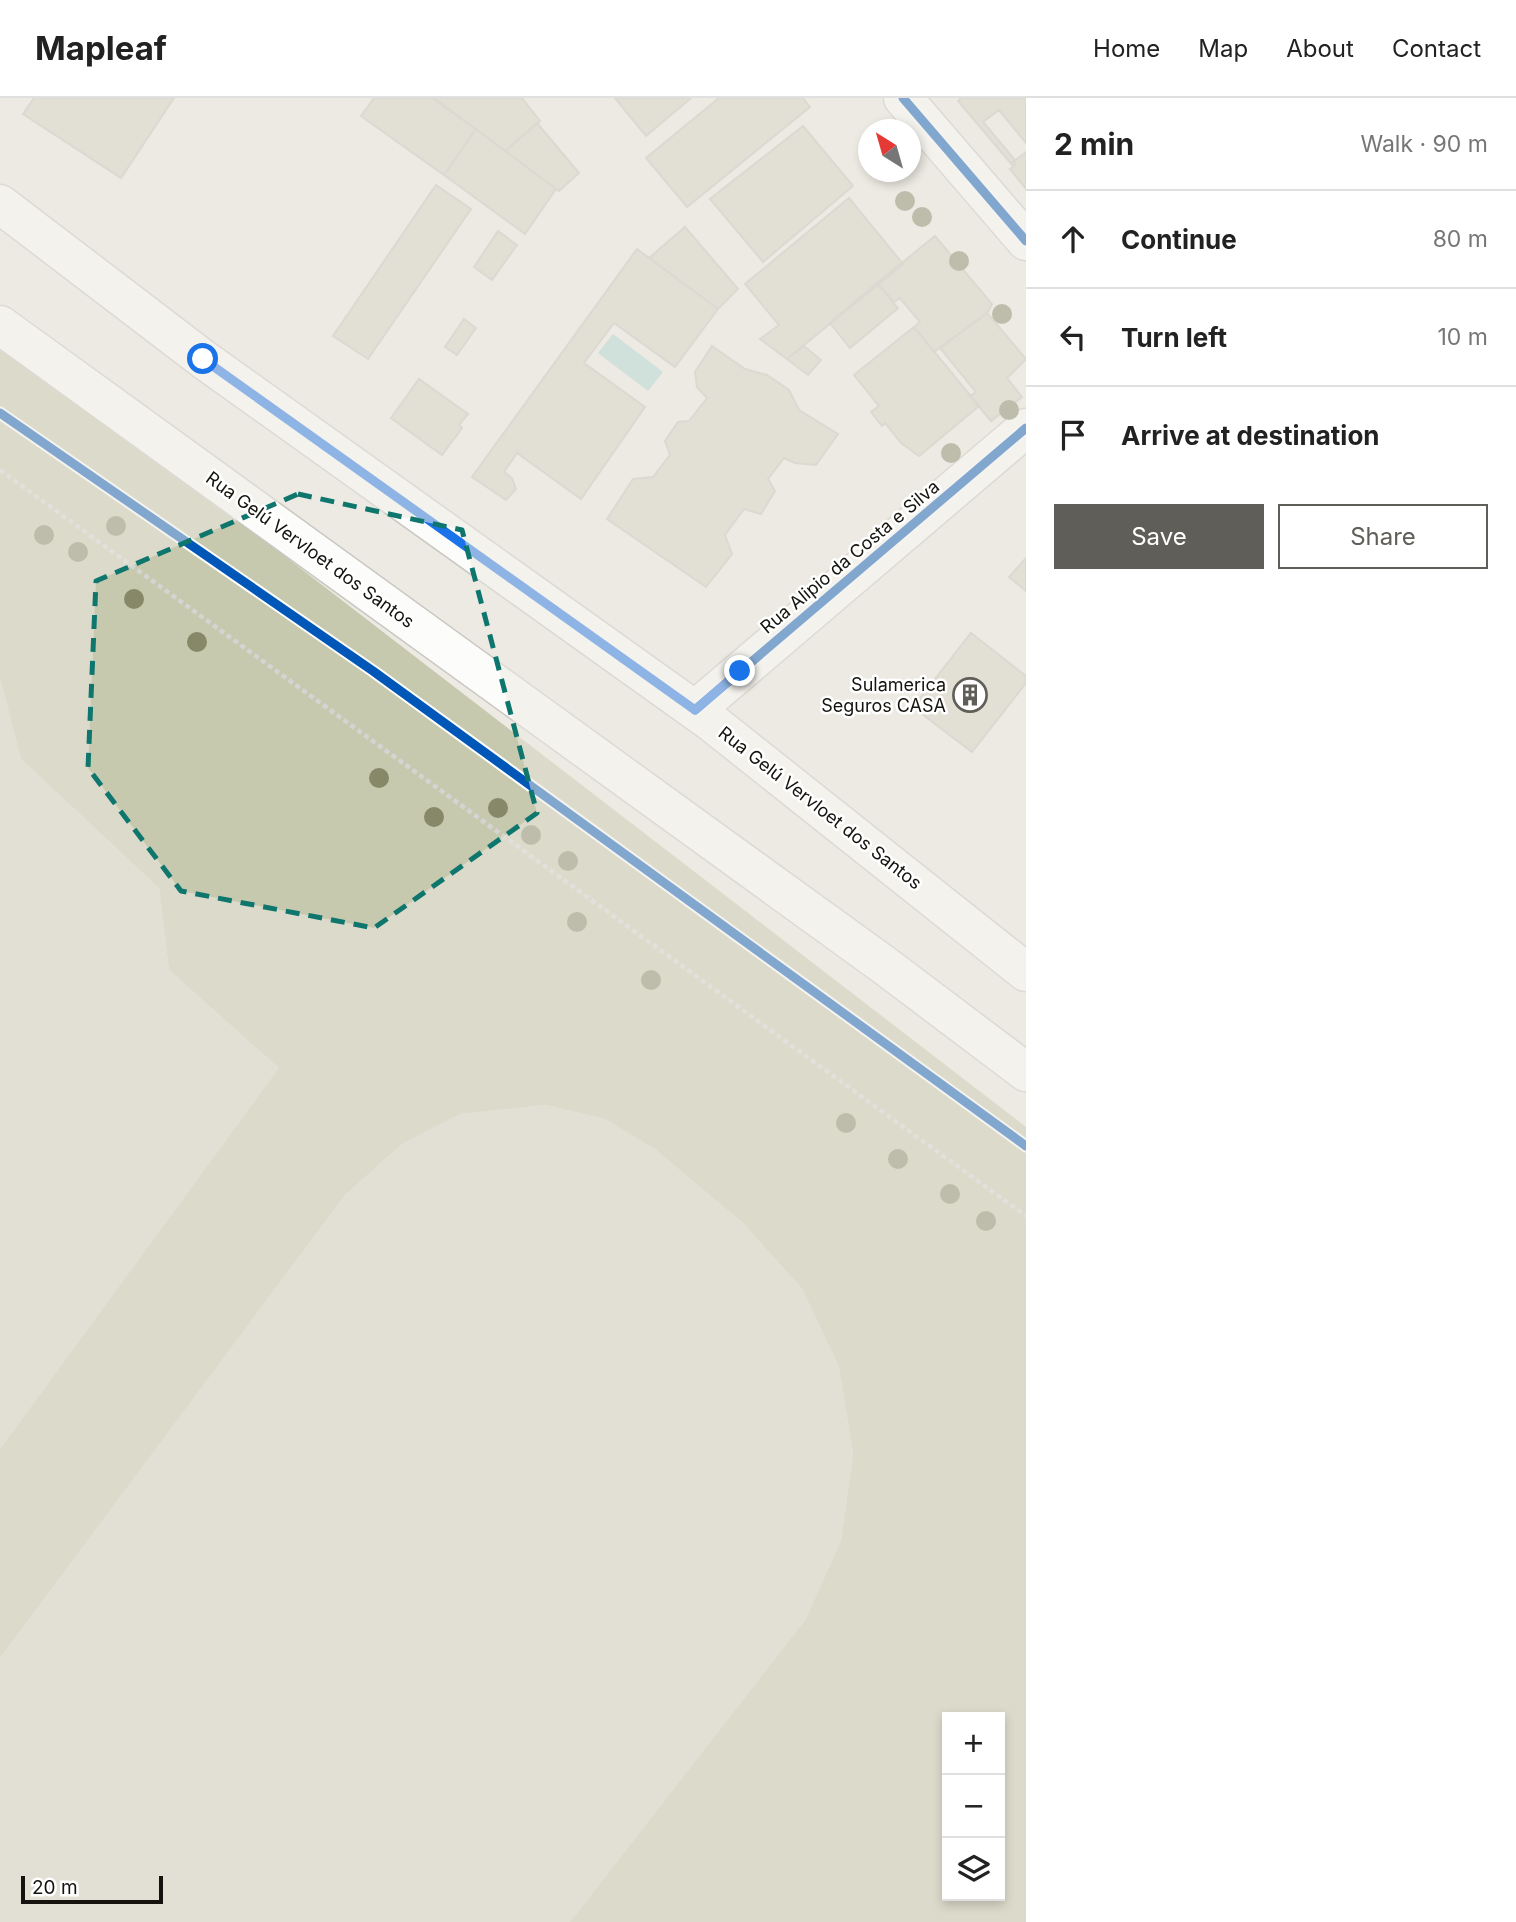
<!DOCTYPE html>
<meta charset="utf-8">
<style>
:root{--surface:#fff;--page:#f2f2f2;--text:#222;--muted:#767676;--line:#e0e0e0;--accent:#605e58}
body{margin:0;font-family:Inter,sans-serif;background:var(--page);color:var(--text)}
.controls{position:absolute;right:21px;bottom:21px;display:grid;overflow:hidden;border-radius:0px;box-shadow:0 4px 10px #0003}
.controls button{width:63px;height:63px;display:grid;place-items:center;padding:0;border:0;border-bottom:2px solid var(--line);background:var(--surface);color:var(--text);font:35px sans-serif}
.compass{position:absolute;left:858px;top:21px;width:63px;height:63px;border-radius:50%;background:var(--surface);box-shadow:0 4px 10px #0003;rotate:323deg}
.scale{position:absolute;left:21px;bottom:18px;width:142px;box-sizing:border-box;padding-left:7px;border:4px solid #14130e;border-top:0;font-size:19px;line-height:24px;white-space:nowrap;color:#14130e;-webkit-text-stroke:5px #fff;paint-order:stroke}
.stop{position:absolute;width:21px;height:21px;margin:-16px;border:5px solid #1a73e8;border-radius:50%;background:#fff}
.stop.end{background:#1a73e8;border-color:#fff;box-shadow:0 2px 7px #0008}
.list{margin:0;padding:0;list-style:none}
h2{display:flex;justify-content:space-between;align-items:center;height:91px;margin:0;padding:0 28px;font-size:30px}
h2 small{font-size:23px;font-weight:400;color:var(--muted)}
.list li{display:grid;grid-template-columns:46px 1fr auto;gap:21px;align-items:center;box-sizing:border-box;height:98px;padding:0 28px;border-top:2px solid var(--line)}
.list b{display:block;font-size:26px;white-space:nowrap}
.list em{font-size:23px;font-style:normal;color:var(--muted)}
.actions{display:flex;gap:14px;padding:21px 28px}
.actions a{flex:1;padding:16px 0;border:2px solid var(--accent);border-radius:0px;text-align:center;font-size:24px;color:var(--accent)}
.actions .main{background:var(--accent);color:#fff}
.icon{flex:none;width:38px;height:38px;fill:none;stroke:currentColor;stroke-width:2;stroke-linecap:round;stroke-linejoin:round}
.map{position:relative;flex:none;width:1026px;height:1824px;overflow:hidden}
header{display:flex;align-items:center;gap:42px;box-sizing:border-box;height:98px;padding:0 35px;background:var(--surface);border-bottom:2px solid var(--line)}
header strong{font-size:33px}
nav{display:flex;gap:38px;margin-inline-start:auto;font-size:24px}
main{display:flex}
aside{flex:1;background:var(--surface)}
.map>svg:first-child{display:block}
</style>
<header>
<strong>Mapleaf</strong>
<nav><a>Home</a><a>Map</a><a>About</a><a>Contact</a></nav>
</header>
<main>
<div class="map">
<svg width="1026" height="1824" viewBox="0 0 1026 1824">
<rect width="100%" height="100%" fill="#eceae2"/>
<path fill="#d4d6c3" d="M0,580L21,661L159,790L169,872L280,970L0,1351Z
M546,1007L605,1021L656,1052L744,1126L802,1191L839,1269L853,1356L841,1443L805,1522L570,1824H0V1560L345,1097L402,1046L459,1016Z"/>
<path fill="#c7c9af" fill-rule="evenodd" d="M0,239L1026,1029V1824H570L805,1522L841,1443L853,1356L839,1269L802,1191L744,1126L656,1052L605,1021L546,1007L460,1016L402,1046L345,1097L0,1560V1351L279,970L169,872L159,790L21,661L0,580ZM947,1619H1000V1798H947Z"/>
<path fill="#aed4d2" d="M613,236L663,274L648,293L598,255Z"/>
<path fill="#d6d2c6" stroke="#c7c5bf" stroke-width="2" d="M34,0H174L121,80L23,16Z
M374,0H432L476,31L444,77L361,18Z
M434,0H522L540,23L505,53Z
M615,0H691L646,38Z
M719,0H803L810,9L687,109L646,60Z
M961,0H1026V45L999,12L983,24L1015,62L1013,64L1015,67L1013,68L958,3Z
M537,25L579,75L559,93L505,53Z
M803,28L853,88L763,164L710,101Z
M476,31L556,91L525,136L444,77Z
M1026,54V91L1010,71L1015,67L1013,64Z
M436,87L471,111L368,261L333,238Z
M849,100L903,166L787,261L760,241L779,227L745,186Z
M685,129L738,191L718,211L649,160Z
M498,133L517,147L492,182L474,169Z
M935,138L992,206L987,215L934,254L914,229L920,224L900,200L894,204L877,185Z
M637,151L718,211L675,269L614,225L584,265L645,309L581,401L517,355L504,374L512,380L516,391L506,402L472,379Z
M877,185L898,210L850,250L830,225Z
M987,215L1026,261L1007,280L1022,299L991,323L970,298L976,294L940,250Z
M464,221L476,230L457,257L445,249Z
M914,229L979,308L919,358L901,345L885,325L882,328L871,314L879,308L854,277Z
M712,248L745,271L767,277L789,292L799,312L838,336L816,367L795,365L784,360L768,381L775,393L761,416L744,411L725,437L732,456L706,489L607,421L633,381L653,379L670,357L665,343L678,324L689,323L707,300L697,289L695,274Z
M804,248L821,262L808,277L787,261Z
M419,281L468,316L459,327L462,330L442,357L391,320Z
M1026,460V493L1009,479Z
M971,535L1026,578V585L972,654L913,609Z"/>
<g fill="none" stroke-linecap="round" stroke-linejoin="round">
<g stroke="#c9c7c2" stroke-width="41">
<path id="minor" d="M903,0L1026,143
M695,612L1026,330"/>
</g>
<g stroke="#c9c7c2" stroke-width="41">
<path id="secondary" d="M0,106L203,261L710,623L1026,874
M0,227L884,867L1026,974"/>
</g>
<path stroke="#d4d4d2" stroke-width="4.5" stroke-dasharray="5 3.5" stroke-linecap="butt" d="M0,372L1026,1118"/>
<use href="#minor" stroke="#fcfcfb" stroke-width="38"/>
<use href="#secondary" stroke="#fcfcfb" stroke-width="38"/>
<g stroke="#fff" stroke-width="13">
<path id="cycleway" d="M903,0L1026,143
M0,315L373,573L1026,1048
M695,612L1026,330"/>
</g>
<use href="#cycleway" stroke="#0057b8" stroke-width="9"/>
</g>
<g fill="#868868">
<circle cx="905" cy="103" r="10"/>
<circle cx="922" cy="119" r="10"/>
<circle cx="959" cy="163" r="10"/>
<circle cx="1002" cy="216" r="10"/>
<circle cx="1009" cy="312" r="10"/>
<circle cx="951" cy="355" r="10"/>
<circle cx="116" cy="428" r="10"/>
<circle cx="44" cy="437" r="10"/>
<circle cx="78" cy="454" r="10"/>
<circle cx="134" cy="501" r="10"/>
<circle cx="197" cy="544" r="10"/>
<circle cx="379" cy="680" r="10"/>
<circle cx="498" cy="710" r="10"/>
<circle cx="434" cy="719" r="10"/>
<circle cx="531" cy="737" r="10"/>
<circle cx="568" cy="763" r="10"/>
<circle cx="577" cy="824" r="10"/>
<circle cx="651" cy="882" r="10"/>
<circle cx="846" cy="1025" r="10"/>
<circle cx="898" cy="1061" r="10"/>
<circle cx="950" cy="1096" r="10"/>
<circle cx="986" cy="1123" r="10"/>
</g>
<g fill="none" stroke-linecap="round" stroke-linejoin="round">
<path stroke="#1a73e8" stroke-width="9" d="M203,261L695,612L740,573"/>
</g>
<path d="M0 0H1026V1824H0ZM298,396L462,432L537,715L374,830L181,793L88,670L96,483Z" fill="#eceae2" fill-opacity=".55" fill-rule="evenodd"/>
<path fill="none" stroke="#0f766e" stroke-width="5" stroke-dasharray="14 9" stroke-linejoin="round" d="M298,396L462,432L537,715L374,830L181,793L88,670L96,483Z"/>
<defs>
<g id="building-ring" transform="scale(1.75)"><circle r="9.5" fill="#fff" stroke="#605e58" stroke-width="1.5"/><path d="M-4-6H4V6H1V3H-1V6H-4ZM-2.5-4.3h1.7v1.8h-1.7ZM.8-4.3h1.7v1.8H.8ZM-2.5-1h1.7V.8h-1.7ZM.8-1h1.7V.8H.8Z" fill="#605e58"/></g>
</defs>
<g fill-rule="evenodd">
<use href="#building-ring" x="970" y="597"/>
</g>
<g text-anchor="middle" stroke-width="5" stroke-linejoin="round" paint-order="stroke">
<g font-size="18" fill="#14130e" stroke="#fff">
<text transform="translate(310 452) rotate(36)" y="6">Rua Gelú Vervloet dos Santos</text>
<text transform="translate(850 459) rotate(-40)" y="6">Rua Alipio da Costa e Silva</text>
<text transform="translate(820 710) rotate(38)" y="6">Rua Gelú Vervloet dos Santos</text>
</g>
<g font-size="18" fill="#14130e" stroke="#fff" text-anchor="end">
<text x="946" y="593">Sulamerica<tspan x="946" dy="21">Seguros CASA</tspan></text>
</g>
</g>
</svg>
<div class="controls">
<button>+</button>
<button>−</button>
<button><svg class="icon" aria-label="layers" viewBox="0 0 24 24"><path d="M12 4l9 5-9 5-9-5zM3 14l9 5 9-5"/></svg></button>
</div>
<svg class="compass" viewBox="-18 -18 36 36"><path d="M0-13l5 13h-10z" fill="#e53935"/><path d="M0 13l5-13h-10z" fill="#767676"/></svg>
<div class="scale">20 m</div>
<div class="stop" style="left:203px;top:261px"></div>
<div class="stop end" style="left:740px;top:573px"></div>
</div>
<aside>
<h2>2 min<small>Walk · 90 m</small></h2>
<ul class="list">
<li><svg class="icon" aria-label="ahead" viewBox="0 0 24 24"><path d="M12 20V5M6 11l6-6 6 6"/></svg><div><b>Continue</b></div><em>80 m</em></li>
<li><svg class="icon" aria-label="left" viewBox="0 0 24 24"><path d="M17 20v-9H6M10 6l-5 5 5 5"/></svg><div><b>Turn left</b></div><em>10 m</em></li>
<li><svg class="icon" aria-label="arrive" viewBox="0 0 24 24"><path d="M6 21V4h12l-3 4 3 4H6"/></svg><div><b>Arrive at destination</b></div></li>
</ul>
<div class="actions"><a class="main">Save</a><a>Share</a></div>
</aside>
</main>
